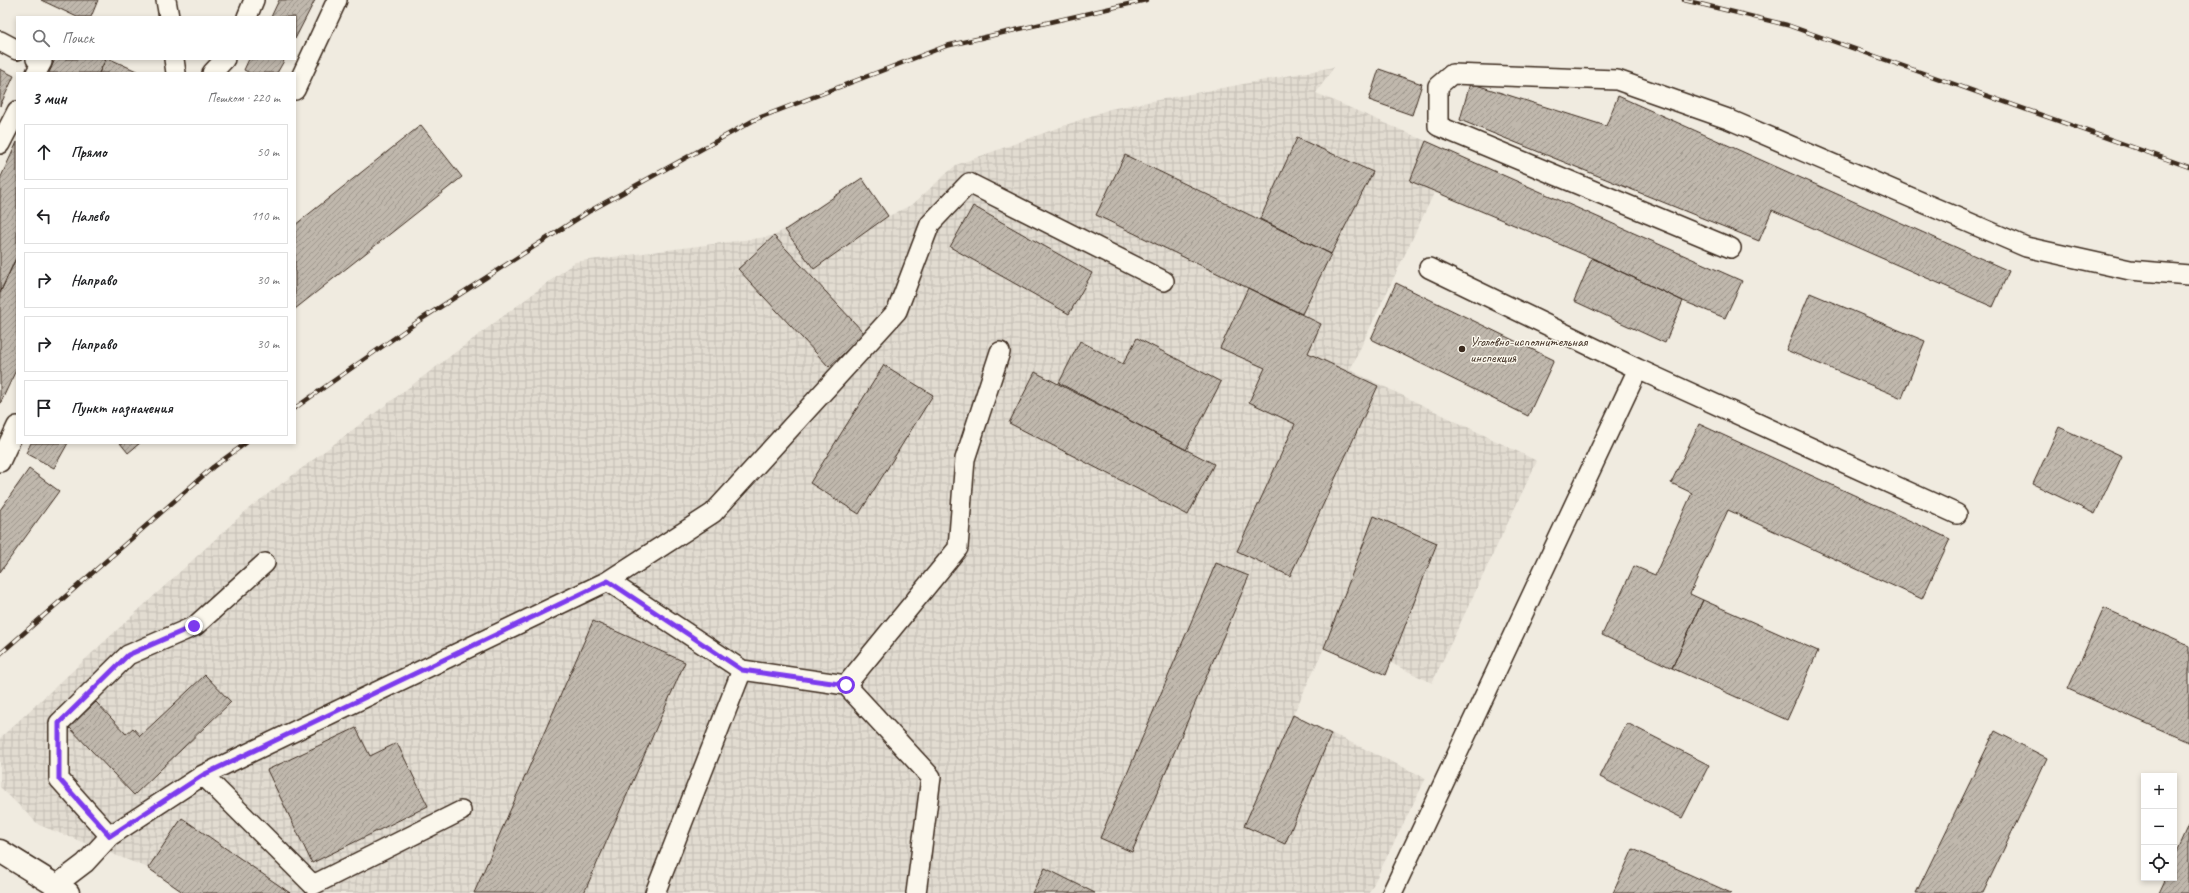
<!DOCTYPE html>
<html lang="ru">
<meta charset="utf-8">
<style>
:root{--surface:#fff;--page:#f2f2f2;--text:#202124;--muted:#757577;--line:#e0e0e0}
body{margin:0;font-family:Caveat,sans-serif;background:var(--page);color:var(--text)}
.controls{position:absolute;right:12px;bottom:12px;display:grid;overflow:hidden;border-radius:0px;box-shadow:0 2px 6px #0003}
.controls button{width:36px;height:36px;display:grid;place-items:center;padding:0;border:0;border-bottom:1px solid var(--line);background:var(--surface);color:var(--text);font:20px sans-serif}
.stop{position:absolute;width:12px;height:12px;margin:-9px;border:3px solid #7c3aed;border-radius:50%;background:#fff}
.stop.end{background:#7c3aed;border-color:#fff;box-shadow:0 1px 4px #0008}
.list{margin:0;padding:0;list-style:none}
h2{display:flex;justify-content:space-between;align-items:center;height:52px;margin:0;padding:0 16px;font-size:17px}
h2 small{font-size:13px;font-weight:400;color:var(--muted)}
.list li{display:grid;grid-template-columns:26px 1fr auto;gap:12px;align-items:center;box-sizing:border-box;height:56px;margin:0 8px 8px;padding:0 8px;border:1px solid var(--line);border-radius:0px}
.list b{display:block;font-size:15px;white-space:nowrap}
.list em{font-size:13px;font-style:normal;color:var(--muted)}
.icon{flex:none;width:22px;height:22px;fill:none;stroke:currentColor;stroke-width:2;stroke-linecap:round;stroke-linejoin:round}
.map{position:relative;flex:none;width:2189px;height:893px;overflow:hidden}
.search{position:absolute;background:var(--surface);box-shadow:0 2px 6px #0003;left:16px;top:16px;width:280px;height:44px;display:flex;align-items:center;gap:10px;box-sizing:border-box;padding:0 14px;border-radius:0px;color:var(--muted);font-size:15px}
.panel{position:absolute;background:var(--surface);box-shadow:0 2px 6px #0003;left:16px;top:72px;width:280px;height:372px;border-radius:0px}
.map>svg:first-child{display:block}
</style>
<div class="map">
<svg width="2189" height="893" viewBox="0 0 2189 893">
<defs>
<pattern id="industrial-grid" width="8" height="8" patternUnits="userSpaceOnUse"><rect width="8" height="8" fill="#e2dcd1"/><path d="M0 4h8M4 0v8" fill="none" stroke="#c3bdb3"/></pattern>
<pattern id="building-hatch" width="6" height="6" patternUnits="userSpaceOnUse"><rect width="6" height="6" fill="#c0b8ad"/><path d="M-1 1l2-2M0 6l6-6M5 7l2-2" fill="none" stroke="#9d968c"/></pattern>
</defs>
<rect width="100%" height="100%" fill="#f0ebe0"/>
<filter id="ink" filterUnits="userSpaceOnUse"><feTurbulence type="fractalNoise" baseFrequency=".025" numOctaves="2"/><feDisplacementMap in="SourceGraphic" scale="8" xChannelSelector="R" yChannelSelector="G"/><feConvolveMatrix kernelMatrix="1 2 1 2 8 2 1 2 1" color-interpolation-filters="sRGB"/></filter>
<g filter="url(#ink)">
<path fill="url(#industrial-grid)" d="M1334,67L1316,93L1426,141L1435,191L1350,370L1537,461L1432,683L1391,663L1386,675L1324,648L1293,715L1426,778L1369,893H184L148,868L39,825L0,787V738L248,509L575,262L774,236L862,178L889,216L913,204L956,165L1110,109Z"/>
<path fill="url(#building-hatch)" stroke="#3b2a1e" d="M41,0H98L91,17H77Z
M279,0H315L295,39V17H271Z
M55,59H106L99,73H49Z
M106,59H110L141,73H99Z
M249,59H285L277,73H250L244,70Z
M0,69L14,76L0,106Z
M1379,69L1422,84L1412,115L1369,100Z
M1470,83L1606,126L1618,96L2009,271L1993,307L1772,210L1759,241L1460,120Z
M421,125L462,177L295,309V225Z
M1297,138L1373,172L1331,254L1260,219Z
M1426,141L1742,281L1725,318L1683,301L1592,258L1410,181Z
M17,142V256L0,293V179Z
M1125,155L1331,254L1302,314L1096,215Z
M862,178L888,216L814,269L785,230Z
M973,206L1092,273L1069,314L950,247Z
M774,236L865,334L829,367L738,269Z
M17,256V368L0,404V293Z
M1592,258L1683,301L1665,343L1574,301Z
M1396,283L1554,360L1528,416L1371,339Z
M1248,288L1321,324L1308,353L1378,386L1290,576L1237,551L1295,424L1249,402L1265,368L1220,348Z
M1810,293L1925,341L1902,398L1786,350Z
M1137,338L1221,382L1186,450L1059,383L1080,341L1123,364Z
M884,365L933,395L859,514L810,483Z
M1035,372L1214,464L1188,515L1009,423Z
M1699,424L1950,539L1922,599L1728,510L1690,594L1703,600L1672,668L1602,635L1634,566L1655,575L1692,493L1671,483Z
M2059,427L2122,456L2095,514L2033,484Z
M31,443H68L54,468L26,453Z
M120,443H140L128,453Z
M29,469L59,491L0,572V510Z
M1374,516L1437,543L1386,675L1324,648Z
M1216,563L1249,576L1132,852L1100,838Z
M1703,600L1818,651L1787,720L1672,668Z
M2104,608L2189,646V742L2068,689Z
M593,621L685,662L584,893H474Z
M205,675L231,702L134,795L69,727L96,702L126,734L133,728L140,736Z
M1293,715L1331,734L1285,844L1244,826Z
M1627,723L1709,765L1682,818L1600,777Z
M356,728L370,756L397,743L428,806L312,863L267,770Z
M1995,731L2047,758L1983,893H1916Z
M182,818L290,893H184L148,868Z
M2189,825V893H2159L2166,878H2174V859Z
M1633,849L1731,893H1613Z
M1045,868L1095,893H1032Z"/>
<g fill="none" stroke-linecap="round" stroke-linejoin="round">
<g stroke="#3b2a1e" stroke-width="22">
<path id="service" d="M166,0L169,17
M247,17L254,0
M0,41L17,50
M36,59L42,62L36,73
M174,59L176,73
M212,73L225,59
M295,90L337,0
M0,144L17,111
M1731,248L1438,126V86L1452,74L1617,80L1728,119L2026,247L2130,270L2189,275
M1429,268L1638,369L1957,514
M0,462L17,426
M608,581L742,670L846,685L931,777L916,893
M846,685L958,548L965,459L1000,352
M203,775L313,885L461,811
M110,836L59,779V723L128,655L195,626L265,563
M56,885L85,863L110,836L203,775L608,581L713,513L897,311L930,224L969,183L1164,281
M655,893L742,670
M1392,893L1638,369"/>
</g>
<g stroke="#3b2a1e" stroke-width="25">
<path id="primary" d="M0,851L68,893"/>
</g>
<use href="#service" stroke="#fbf7ec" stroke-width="19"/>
<use href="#primary" stroke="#fbf7ec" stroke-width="22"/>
<g stroke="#3b2a1e" stroke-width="4.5">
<path id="rail" d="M1684,0L1787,25L2189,167
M295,408L420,320L588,212L756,119L946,46L1146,0
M0,654L213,467L246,443"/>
</g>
<use href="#rail" stroke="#fbf7ec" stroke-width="3" stroke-dasharray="9" stroke-linecap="butt"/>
</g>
</g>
<g fill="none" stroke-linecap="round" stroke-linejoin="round" filter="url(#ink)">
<path stroke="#7c3aed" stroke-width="5" d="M194,626L128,655L59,723V779L110,836L203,775L608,581L742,670L846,685"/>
</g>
<circle fill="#3b2a1e" stroke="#fbf7ec" stroke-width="1.5" cx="1462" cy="349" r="4"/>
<g text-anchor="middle" stroke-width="3" stroke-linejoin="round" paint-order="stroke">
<g font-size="14" fill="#3b2a1e" stroke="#fbf7ec" text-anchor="start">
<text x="1470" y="346">Уголовно-исполнительная<tspan x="1470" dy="16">инспекция</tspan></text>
</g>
</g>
</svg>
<div class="controls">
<button>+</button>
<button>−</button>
<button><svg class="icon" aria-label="locate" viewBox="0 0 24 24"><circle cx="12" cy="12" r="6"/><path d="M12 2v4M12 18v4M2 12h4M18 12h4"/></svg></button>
</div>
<div class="stop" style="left:846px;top:685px"></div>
<div class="stop end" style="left:194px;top:626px"></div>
<div class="search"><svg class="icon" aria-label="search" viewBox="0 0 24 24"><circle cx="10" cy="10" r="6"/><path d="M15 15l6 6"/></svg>Поиск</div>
<section class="panel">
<h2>3 мин<small>Пешком · 220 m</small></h2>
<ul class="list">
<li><svg class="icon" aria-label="ahead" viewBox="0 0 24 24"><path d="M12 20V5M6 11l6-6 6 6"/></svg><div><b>Прямо</b></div><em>50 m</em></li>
<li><svg class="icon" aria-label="left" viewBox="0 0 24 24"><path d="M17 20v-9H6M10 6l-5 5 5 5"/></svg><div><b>Налево</b></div><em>110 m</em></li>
<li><svg class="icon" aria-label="right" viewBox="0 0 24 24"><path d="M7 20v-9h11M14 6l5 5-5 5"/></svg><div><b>Направо</b></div><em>30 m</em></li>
<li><svg class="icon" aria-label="right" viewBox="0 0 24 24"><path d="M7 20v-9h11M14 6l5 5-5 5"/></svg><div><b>Направо</b></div><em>30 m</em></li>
<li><svg class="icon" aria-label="arrive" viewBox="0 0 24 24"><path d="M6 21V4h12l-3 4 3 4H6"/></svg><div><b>Пункт назначения</b></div></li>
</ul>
</section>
</div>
